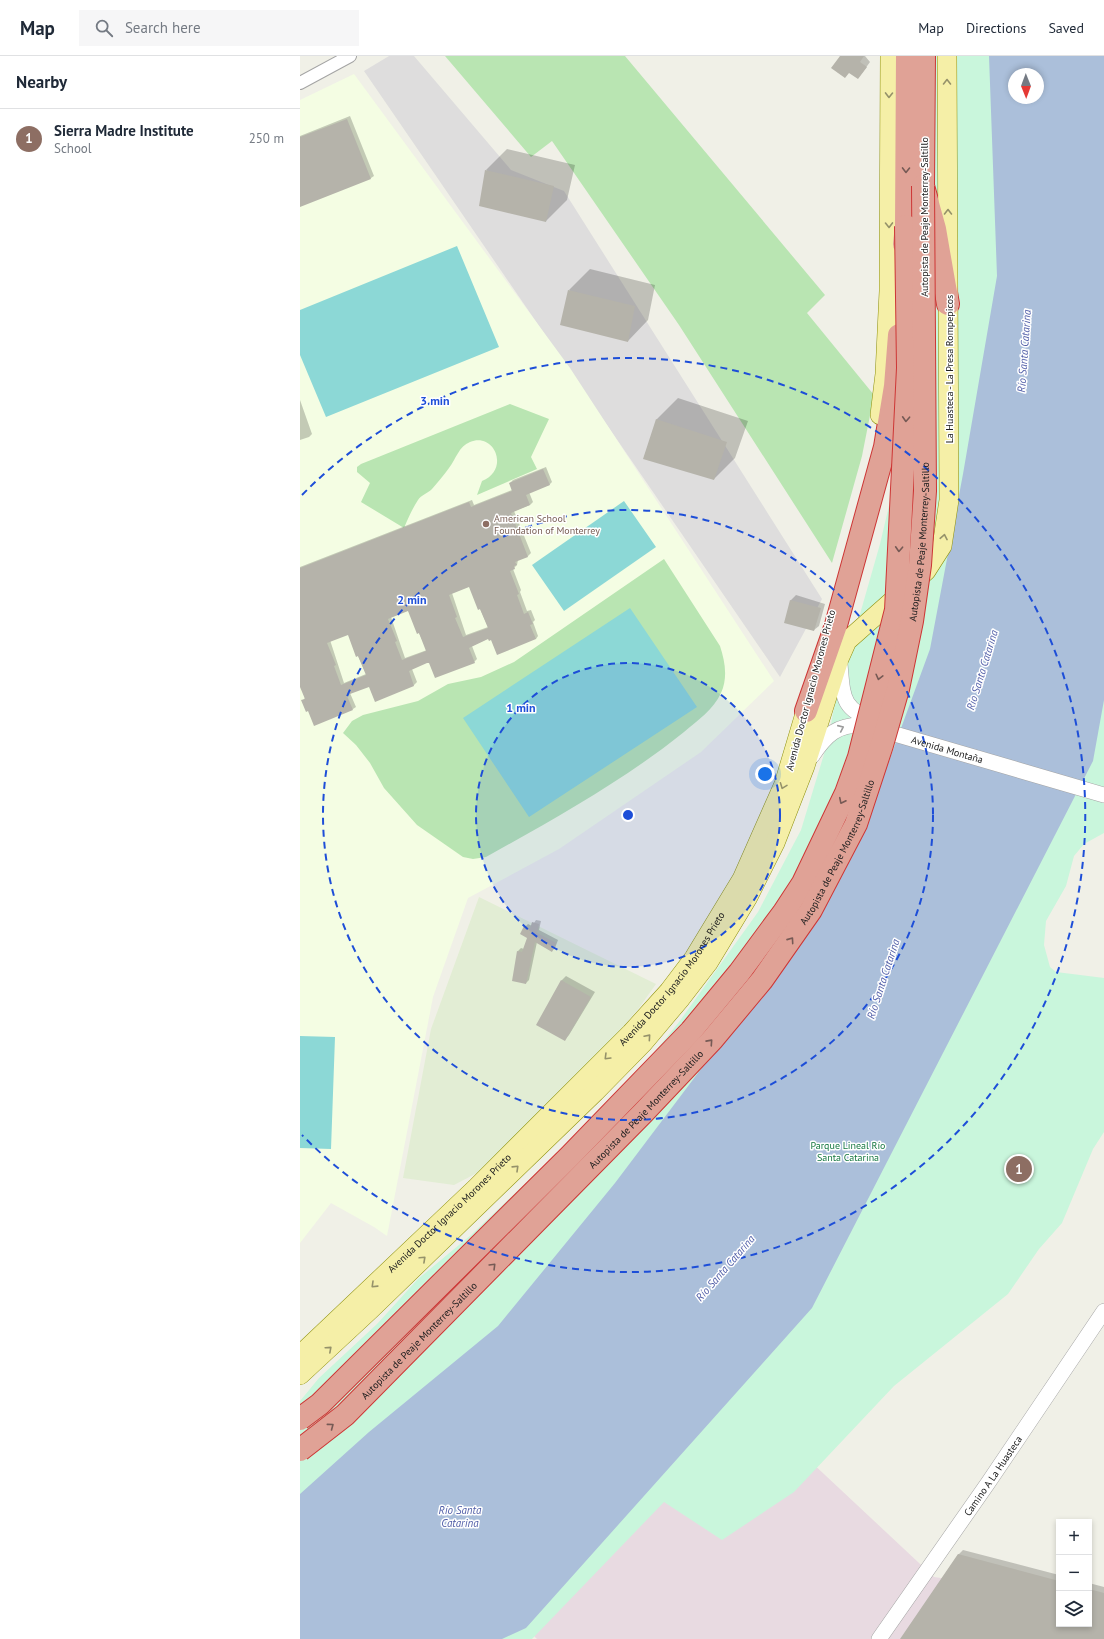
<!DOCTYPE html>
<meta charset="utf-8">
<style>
:root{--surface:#fff;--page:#f6f6f7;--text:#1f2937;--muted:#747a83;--line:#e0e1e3;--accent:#c04e10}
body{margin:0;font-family:"PT Sans",sans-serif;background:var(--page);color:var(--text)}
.controls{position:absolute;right:12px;bottom:12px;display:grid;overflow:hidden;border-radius:0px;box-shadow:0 2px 6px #0003}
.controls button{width:36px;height:36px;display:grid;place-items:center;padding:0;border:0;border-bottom:1px solid var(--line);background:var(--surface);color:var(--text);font:20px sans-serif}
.compass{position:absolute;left:708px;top:12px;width:36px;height:36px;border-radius:50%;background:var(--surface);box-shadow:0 2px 6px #0003;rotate:179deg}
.you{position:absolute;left:465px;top:718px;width:14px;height:14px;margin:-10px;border:3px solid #fff;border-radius:50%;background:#1a73e8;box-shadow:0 0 0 6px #1a73e833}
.badge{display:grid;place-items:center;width:26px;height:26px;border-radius:50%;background:var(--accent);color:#fff;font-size:13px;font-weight:700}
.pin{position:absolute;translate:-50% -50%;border:2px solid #fff;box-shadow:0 1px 4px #0006}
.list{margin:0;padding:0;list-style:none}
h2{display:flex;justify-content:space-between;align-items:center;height:52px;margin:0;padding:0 16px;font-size:17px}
h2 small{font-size:13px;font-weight:400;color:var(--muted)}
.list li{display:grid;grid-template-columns:26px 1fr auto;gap:12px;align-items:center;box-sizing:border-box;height:60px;padding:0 16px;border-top:1px solid var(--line)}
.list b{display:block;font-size:15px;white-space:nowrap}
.list p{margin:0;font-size:13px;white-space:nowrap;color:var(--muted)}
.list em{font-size:13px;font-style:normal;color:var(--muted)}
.icon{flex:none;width:22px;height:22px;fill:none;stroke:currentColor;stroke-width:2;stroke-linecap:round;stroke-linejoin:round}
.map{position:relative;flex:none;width:804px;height:1583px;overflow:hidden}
header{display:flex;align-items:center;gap:24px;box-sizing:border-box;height:56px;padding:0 20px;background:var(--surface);border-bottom:1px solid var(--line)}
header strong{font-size:19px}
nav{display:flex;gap:22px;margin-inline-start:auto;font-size:14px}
.search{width:280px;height:36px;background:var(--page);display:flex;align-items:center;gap:10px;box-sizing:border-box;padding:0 14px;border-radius:0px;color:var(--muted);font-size:15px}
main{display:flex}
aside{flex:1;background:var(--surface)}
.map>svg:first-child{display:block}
</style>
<header>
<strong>Map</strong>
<div class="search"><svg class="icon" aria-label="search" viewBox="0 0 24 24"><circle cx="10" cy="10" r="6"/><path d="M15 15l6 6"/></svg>Search here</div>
<nav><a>Map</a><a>Directions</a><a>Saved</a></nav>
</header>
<main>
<aside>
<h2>Nearby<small></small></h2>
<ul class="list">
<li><span class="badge" style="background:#8d6e63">1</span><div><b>Sierra Madre Institute</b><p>School</p></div><em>250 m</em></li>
</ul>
</aside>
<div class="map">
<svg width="804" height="1583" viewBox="0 0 804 1583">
<rect width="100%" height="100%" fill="#f0f0e7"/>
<path fill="#dedddd" d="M89,0H114L211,114L264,135L522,543L480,621L64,15Z"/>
<path fill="#e8dae1" d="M447,1346L634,1521L759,1539V1568H789L804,1545V1583H237L226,1572Z"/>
<path fill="#f4fde3" d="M54,18L270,312L474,625L401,696L259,793L168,842L133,941L87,1180L74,1171L31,1147L0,1187V44Z"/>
<path fill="#e2edd4" d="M179,841L356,928L339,952L302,995L177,1117L154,1129L103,1122L131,973Z"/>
<path fill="#b9e5b2" d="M145,0H325L525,239L507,257L574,339L562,400L532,507L379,269L252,85L231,101Z
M210,348L249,363L231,401L237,413L177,439L182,425C210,414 195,376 170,386C159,390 156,403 149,412C144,419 138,426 132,433C128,437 121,439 118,444C112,453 108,463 104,472L61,446L70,427L57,416V411L61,408Z
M364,503L420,590C425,605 428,622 421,637C414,653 397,665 384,676C323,725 254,763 186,801L173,803L163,801L117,769L84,732L70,707L56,689L43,677L52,665L63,659L118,645L148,628L181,621L214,606Z"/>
<path fill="#c9f6dc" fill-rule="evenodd" d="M609,0H804V777L784,788L774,800L766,830L746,865L744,889L750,911L756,916L804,922V1076L793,1093L762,1167L739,1193L708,1238L594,1330L494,1436L422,1484L364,1446L232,1583H0V1345L19,1322L77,1268L118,1223L171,1179L230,1123L270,1087L332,1024L379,966L458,856L501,774L528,685L533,657L540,628L580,488L603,390ZM714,18H738V42H714Z"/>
<path fill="#8cd8d6" d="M157,190L199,291L26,361L0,299V254Z
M324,445L356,491L264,555L232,509Z
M330,552L397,651L229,761L163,662Z
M0,980L35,981L31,1093L0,1092Z"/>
<path fill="#abbfda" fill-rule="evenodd" d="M689,0H804V644L793,705L512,1252L226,1572L202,1583H0V1438L69,1376L198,1270L315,1127L487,899L570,757L630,593L663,418L697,220ZM714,18H738V42H714Z"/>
<path fill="#0003" fill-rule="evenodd" d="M541,0H565L570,6L562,17L550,16Z
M50,60L74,120L71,122L0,150V80Z
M207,93L275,109L267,144L246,165L186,114Z
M290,213L355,229L348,264L328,285L269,234Z
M378,342L448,365L435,402L414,423L344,402L357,363Z
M0,344L12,378L9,381L0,384Z
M246,411L252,426L249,429L229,436L233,446L230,449L214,455L231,497L228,500L218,504L217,509L213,513L221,534L220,536L227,555L231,554L235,564L233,566L238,580L236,583L189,582L172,590L177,603L174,606H127L112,613L117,626L114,629L75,644L70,630L50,637L56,651L53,653L9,654L2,645L5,642L0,628V511L172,444L174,449L212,434L210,427L213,424ZM170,530L188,571L166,579L152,537ZM108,554L127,594L105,602L91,561ZM48,577L66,618L44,627L30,584Z
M496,539L525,548L519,570L514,574L485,566L491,544Z
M236,864L241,865L239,874L258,884L255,892L252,895L237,886L229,924L226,927L218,895L221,892L224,893L228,881L225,871L228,868L232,870Z
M266,920L295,936L269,979L265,983L238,968L262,924Z
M663,1494L759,1519V1568H789V1527L804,1531V1583H601L658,1499Z"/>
<path fill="#b5b3aa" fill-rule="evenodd" d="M540,0H564L560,6L567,11L558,23L549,17L545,22L531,12Z
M47,63L71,123L0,151V81Z
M185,114L254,130L246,166L179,150Z
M268,234L335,250L328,286L260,269Z
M356,363L427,386L414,424L343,403Z
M243,413L250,429L226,439L230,449L211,457L228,501L215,506L217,509L214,510L215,513L210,515L219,538L217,539L224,558L228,556L233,568L230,569L236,583L197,599L191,584L189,585L188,583L169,592L175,607L135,622L129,607H127L109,615L114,630L75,646L69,631L50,638L47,640L53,654L14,670L8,655L6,656L1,644L5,643L0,631V512L169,446L171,451L212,435L209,427ZM169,531L178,554L180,553L188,572L163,581L155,562L157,561L149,539ZM108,555L117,578L119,577L126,595L102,604L95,586L97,585L88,563ZM48,579L56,601L58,600L66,619L41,629L34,610L36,609L27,587Z
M490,544L521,552L514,575L484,567Z
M232,866L239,868L237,877L256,887L252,896L235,886L226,928L212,925L217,895L222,896L227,882L220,878L224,870L230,873Z
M261,924L291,941L265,985L236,969Z
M658,1498L759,1525V1568H789V1533L804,1537V1583H600Z"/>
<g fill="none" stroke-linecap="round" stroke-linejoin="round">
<g stroke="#a4a4a4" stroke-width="14">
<path id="minor" d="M0,27L50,0"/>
</g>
<g stroke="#a4a4a4" stroke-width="16">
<g id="tertiary">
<path d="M540,608C543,640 541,654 576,665"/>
<path id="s1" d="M512,700C526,679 537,668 564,669L804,739"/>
<path id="s2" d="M579,1583L688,1427L804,1255"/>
</g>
</g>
<g stroke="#8d900c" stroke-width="20">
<g id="primary">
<path d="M580,359L585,318L589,235L590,0"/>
<path id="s3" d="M0,1299L175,1133L331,977L369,935L394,902L442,823L484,728L510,641"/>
<path d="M0,1319L70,1254L295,1036L343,987L381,942L408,907L448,841L475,787L505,710L539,603L547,585L626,515L642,490L649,444L647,0"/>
</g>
</g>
<g stroke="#cd3635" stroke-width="24">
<path id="motorway" d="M624,0L623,130L635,173L648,248
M604,188L606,170L607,0
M506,655L536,569L585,391L595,330L599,279"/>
</g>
<use href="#minor" stroke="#fff" stroke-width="12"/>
<use href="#tertiary" stroke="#fff" stroke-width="15"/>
<use href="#primary" stroke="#f5efa7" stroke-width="19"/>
<use href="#motorway" stroke="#e0a296" stroke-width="22"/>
<g stroke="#cd3635" stroke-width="24" stroke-linecap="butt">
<g id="motorway-bridge">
<path d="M0,1363L20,1348L270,1100L391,975L439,917L484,856L503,827L546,737L559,701L596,554L608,312L606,170"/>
<path id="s4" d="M0,1394L45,1359L343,1057L412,984L462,924L511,854L556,768L582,689L598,633L612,565L620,509L625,435L623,130"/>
</g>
</g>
<use href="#motorway-bridge" stroke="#e0a296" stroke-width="22"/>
</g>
<defs><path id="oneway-chevron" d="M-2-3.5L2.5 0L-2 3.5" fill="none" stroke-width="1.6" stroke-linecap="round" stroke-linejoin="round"/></defs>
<g stroke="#95926a">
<use href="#oneway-chevron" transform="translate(647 26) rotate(-90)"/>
<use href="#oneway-chevron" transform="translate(589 39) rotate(91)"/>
<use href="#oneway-chevron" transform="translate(648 156) rotate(-90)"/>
<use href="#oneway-chevron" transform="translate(589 169) rotate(89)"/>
<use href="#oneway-chevron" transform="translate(644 481) rotate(-79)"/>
<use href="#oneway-chevron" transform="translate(483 730) rotate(111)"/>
<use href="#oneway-chevron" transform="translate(348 981) rotate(-49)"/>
<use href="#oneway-chevron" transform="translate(307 1001) rotate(135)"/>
<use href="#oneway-chevron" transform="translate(216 1112) rotate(-44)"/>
<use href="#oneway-chevron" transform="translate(123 1203) rotate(-43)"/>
<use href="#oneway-chevron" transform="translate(74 1229) rotate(136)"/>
<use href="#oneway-chevron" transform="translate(29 1293) rotate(-42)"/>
</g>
<g stroke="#765a55">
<use href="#oneway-chevron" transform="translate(606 114) rotate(91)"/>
<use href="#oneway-chevron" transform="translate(606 363) rotate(93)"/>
<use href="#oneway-chevron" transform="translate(599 493) rotate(93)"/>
<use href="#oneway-chevron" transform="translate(579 621) rotate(104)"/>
<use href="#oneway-chevron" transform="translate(542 745) rotate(116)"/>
<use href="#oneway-chevron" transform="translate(491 884) rotate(-55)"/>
<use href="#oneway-chevron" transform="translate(410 986) rotate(-48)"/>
<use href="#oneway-chevron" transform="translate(193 1210) rotate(-45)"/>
<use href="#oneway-chevron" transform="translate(31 1370) rotate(-37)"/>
</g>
<use stroke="#9b9b9b" href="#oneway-chevron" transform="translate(541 672) rotate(-24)"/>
<circle cx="328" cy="759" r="152" fill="#1d4ed8" fill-opacity=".12"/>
<g fill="none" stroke="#1d4ed8" stroke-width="2" stroke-dasharray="7 5">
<circle cx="328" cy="759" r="152"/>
<circle cx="328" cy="759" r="305"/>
<path d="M2 439A457 457 0 1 1 2 1079"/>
</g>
<circle fill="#8d6e63" stroke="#fff" stroke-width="1.5" cx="186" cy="468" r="4"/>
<g text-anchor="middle" stroke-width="3" stroke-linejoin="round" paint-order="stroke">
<g font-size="10" fill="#202020" stroke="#fff">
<text transform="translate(624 161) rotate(-90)" y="4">Autopista de Peaje Monterrey-Saltillo</text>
<text transform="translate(649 313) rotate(-90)" y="4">La Huasteca - La Presa Rompepicos</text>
<text dy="4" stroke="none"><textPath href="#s4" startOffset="1133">Autopista de Peaje Monterrey-Saltillo</textPath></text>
<text transform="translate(510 634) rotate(-75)" y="4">Avenida Doctor Ignacio Morones Prieto</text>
<text dy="4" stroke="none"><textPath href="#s1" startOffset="151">Avenida Montaña</textPath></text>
<text dy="4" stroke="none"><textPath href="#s4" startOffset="809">Autopista de Peaje Monterrey-Saltillo</textPath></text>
<text dy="4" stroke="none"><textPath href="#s3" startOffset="530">Avenida Doctor Ignacio Morones Prieto</textPath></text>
<text dy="4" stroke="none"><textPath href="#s4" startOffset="486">Autopista de Peaje Monterrey-Saltillo</textPath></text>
<text dy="4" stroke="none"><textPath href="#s3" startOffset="206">Avenida Doctor Ignacio Morones Prieto</textPath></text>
<text dy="4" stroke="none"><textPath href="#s4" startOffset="162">Autopista de Peaje Monterrey-Saltillo</textPath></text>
<text dy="4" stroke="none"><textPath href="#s2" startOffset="199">Camino A La Huasteca</textPath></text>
</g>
<g font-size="10" fill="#785e54" stroke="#fff" text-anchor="start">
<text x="194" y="466">American School<tspan x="194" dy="12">Foundation of Monterrey</tspan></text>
</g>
<g font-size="10" fill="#157740" stroke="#fff">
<text x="548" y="1093">Parque Lineal Río<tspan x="548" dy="12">Santa Catarina</tspan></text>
</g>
<g font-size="11" font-style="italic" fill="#5360a9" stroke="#fff">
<text transform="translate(724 295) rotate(-86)" y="4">Río Santa Catarina</text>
<text transform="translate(682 614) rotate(-73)" y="4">Río Santa Catarina</text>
<text transform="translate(583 923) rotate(-72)" y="4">Río Santa Catarina</text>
<text transform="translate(425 1212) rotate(-49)" y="4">Río Santa Catarina</text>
<text x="160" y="1458">Río Santa<tspan x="160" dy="13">Catarina</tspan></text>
</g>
</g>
<circle cx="328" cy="759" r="6" fill="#1d4ed8" stroke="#fff" stroke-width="2"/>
<g font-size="12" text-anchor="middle" font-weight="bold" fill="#1d4ed8" stroke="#fff" stroke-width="3" stroke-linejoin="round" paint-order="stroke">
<text x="135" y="349">3 min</text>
<text x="112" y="548">2 min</text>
<text x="221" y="656">1 min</text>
</g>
</svg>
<div class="controls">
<button>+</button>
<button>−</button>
<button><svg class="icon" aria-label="layers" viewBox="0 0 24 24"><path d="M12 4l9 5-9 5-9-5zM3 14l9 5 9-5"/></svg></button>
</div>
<svg class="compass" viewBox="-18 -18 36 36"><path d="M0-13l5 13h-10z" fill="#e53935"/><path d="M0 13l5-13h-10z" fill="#747a83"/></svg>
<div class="you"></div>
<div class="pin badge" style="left:719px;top:1113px;background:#8d6e63">1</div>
</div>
</main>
